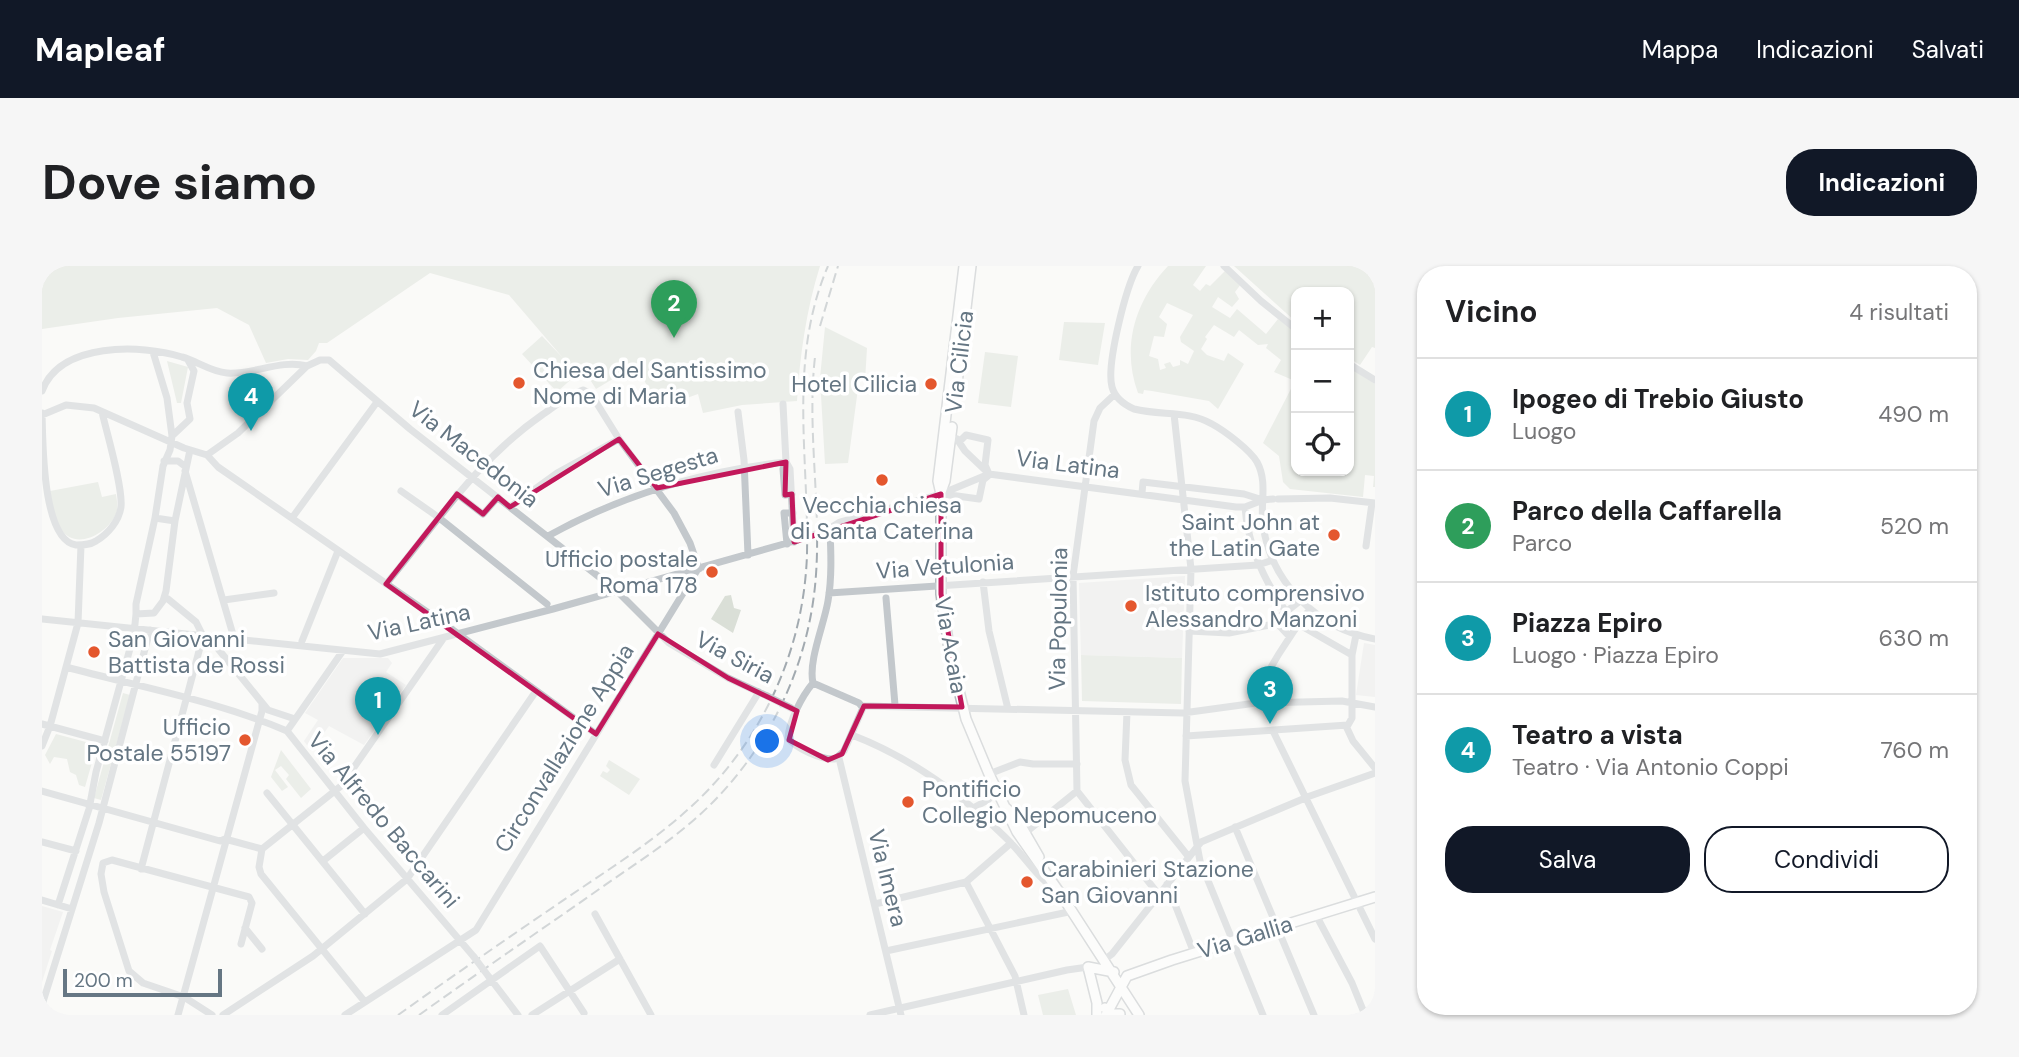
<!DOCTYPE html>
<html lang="it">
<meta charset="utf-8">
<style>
:root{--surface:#fff;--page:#f6f6f6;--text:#202124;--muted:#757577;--line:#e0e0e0;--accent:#111827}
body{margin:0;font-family:"DM Sans",sans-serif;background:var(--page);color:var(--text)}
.controls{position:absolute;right:21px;top:21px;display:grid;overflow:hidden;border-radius:14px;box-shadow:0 2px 5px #0004}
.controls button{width:63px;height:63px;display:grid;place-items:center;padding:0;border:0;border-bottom:2px solid var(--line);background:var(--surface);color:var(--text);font:35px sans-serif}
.scale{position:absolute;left:21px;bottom:18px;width:159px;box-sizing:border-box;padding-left:7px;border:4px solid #657683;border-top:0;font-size:19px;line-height:24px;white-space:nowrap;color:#657683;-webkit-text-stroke:5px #fff;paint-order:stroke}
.you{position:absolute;left:726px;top:476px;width:24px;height:24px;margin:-18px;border:5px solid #fff;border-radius:50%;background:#1a73e8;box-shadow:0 0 0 10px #1a73e833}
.badge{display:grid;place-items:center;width:46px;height:46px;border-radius:50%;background:var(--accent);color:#fff;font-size:23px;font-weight:700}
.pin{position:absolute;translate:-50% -58px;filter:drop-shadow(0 2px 4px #0008)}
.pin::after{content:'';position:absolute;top:37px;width:24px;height:21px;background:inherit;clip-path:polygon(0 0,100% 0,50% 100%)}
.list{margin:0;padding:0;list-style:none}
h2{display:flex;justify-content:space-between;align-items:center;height:91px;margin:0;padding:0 28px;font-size:30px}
h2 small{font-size:23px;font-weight:400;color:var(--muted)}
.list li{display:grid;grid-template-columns:46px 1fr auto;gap:21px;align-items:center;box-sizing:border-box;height:112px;padding:0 28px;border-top:2px solid var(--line)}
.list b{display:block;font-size:26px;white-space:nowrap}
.list p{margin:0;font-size:23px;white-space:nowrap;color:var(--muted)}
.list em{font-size:23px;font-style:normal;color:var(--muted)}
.actions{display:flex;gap:14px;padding:21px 28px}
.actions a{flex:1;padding:16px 0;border:2px solid var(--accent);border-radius:28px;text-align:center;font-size:24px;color:var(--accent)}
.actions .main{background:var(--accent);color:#fff}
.icon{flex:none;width:38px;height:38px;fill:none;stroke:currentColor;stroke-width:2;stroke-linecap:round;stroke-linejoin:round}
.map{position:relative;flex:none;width:1333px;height:749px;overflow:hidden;border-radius:28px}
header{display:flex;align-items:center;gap:42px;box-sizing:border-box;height:98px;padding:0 35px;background:var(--accent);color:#fff}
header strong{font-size:33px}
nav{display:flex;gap:38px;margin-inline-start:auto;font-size:24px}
.intro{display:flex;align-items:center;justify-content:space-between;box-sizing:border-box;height:168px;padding:0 42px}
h1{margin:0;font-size:49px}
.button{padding:18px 32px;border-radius:28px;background:var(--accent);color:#fff;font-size:24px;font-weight:700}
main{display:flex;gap:42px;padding:0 42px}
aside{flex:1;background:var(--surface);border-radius:28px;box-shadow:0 2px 5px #0004}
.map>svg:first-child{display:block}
</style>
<header>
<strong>Mapleaf</strong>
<nav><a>Mappa</a><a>Indicazioni</a><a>Salvati</a></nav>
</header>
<div class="intro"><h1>Dove siamo</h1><a class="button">Indicazioni</a></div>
<main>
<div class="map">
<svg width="1333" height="749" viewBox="0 0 1333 749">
<rect width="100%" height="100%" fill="#fafaf8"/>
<path fill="#e8e9e9" d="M1143,310L1140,392L1039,389L1037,317Z
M1322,377L1333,379V431L1314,429Z
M301,392H346L350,397L344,406L364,419L322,479L287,460L269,485L262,475L276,454L263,447Z
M0,640L21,646L8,684L10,685L0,716Z"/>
<path fill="#dadfd7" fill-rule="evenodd" d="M0,0H778C764,45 758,89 755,135L700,139L661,147L656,128L617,142L594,99L554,123L547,112L539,113L535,108L515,126L480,88L500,70L521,92L467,29L388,7L285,77H277L274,85L266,94L246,93L224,97L207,59L175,42L76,52L0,63Z
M1126,0H1164L1151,19L1158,25L1164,18L1168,20L1184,4L1199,18L1193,26L1197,33L1190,41L1176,31L1170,41L1188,52L1195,43L1224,68L1236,53L1254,66V205H1307V101L1333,118V221H1331L1332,210L1323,209L1321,231L1248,223L1241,216L1237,190L1221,177L1253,115L1232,106L1239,94L1224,82L1226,78L1216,79L1197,64L1192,71L1172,59L1163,71L1165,73L1159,83L1165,89L1182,95L1186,87L1202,98L1176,143L1167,135L1110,125L1102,124L1101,128L1096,127C1079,81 1093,35 1126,0ZM1125,37L1151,49L1138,71L1139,76L1152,85L1146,98L1138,94V99L1131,101L1128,96L1122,98L1124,102L1118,104L1116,93L1107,90L1112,70L1122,71L1125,58L1117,51Z
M1192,0H1333V82L1330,81L1318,99L1307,92V26H1254V56Z
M1022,56L1063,57L1056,99L1017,94Z
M783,61L825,82L823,115H817L806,197L783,198L778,112Z
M943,86L976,90L969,141L936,137Z
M125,95L146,101L139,137H135Z
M56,216L60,231L74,228C75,236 77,243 73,250C64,268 33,285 19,263C12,252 10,238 8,225Z
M689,329L692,342L699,344L691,367L669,353L683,330Z
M1039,389L1140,392L1139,438L1040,435Z
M81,427L88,429L59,534L52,532Z
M14,468L55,479L43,521L37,519L34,509L28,506L25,493L12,491L8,498L3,489Z
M239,484L269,523L259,532L244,513L247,509L239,500L233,504L246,521L240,525L229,511Z
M567,494L598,513L587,529L558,510L561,505L565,507L568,504L564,500Z
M1026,723L1034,749H1001L996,729Z"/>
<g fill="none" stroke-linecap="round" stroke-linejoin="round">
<g stroke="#b5babe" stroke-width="12">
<path id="major" d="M922,0L896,215L899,228V328L908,388L924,453L947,508L975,566L1020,630L1097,749
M914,126L929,0
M899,226L903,215L910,161
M964,542L975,553L997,591
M1046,701L1055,737V749
M1046,701L1072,706
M1063,742L1071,748H1078
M1064,749L1085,710L1130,694L1333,631"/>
</g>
<path stroke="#c3c8cc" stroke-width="7" d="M1096,0C1084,20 1064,99 1070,121C1073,132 1083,139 1092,143C1119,150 1146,144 1170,158C1183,165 1208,184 1215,196C1226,216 1218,238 1221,259C1229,317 1276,363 1333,373
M1182,0L1219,35L1254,63
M111,86L125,132L130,170L128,184L121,200L113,252
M1307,98L1333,114
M0,125C18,76 99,78 140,91C155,95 169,106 185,107C212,109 238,93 265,100
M1073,128L1058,142L1052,155L1031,310L1035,525L1117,629
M741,138L744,196L748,203L752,276
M696,146L702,194L706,289
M0,147C1,176 0,274 34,279C41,279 48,279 54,275C66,268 77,255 79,241C81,221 65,168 60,146
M1132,148L1149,303L1143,515L1158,595L1221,749
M0,149L24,139L52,142L142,182L165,189L176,201L411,364L554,468
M130,170L148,153L145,137L152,105L146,94
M915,173L923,185L944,205
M917,176L924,169L946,174L943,199L947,208
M165,189L196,167L265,100L278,94H287L368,163L575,325L627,377L686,412L725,430
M122,195H136L144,201
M744,196L741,203L743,229L750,228
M143,205L192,372
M359,225L396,251L505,338
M1100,227L1101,216L1202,228L1221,234L1231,233
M415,228L441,248L456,231
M901,228L937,233L941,214L947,209
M1236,233L1288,232L1333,237
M468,241L515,207L577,173
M1203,241C1206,281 1222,315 1245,347
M250,252L335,136
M133,255L113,252L94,338V348L112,347L121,335L124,325L133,255L148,184
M785,264L798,256L899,228L947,208L1194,241H1203L1221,234
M506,270C580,229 659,205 744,196
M745,278L742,247H751
M1324,280L1330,237
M941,316L947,365L966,443
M344,318C394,258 435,194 500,149C513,140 526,129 541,124L549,128L577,173L632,247L648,277L657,303
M787,327L1216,299L1231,294
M844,332L853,439
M182,334L232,327
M0,353L338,388L511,343L756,274
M1234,356L1248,371
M1256,358L1310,389
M1147,365L1187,367L1227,359L1258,335
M168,370L177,384L226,444L253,453
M260,375L296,285
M24,401C98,421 175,435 245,465
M771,417L817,437L821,442L802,485L793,493C780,494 754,483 746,472C747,455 760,430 771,417Z
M771,417C766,395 782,359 786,335C790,312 789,287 788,263
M1214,437C1220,410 1250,366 1268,343
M820,440L1141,447L1214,437L1300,435L1333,441
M1085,446L1083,494L1089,519L1146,590
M0,458L63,475
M1304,460L1311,475L1333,502
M245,465L322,562L432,691
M245,465L300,386
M1231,465L1333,673
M810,469C867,491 920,529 963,571C983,590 992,609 1016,626
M1144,470L1306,459L1310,452V389L1314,369
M0,480L8,460L36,357L39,279
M797,492L859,749
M672,499L717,426
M947,508L978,496L991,498H1035
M0,525L178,575L183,573L220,583
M225,527L323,648
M931,542L946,534L954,524
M1193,561L1272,749
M983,567L1035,525
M0,576L34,585
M220,583L299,520L401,373
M220,583L217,601L219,608L323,736
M281,595L322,562
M99,603L161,370L154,356L126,333
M924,616L973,710L982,749
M1125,618L1152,687
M0,634L30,643
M833,638L924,616L969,577
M16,639L47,543L54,506L92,368L94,348
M553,648L609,749
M1274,649L1310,717L1323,749
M203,662L220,683
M844,685L1031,645
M1062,694L1070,688L1159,576L1268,530L1333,507
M447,711L476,749
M0,739L57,557L108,364
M136,749L220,445V437
M170,749L142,731L101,717L87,705L62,626L59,608L61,597L70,594L207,631L210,637L199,678
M181,749L271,690L365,613L494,425
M303,749L434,664L656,303
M400,749L498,680L542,747
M490,749L578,693
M828,749L1025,704L1046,701"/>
<use href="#major" stroke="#fff" stroke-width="9"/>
<path stroke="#a2aab0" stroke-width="2" stroke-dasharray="10 5" stroke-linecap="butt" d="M778,60L796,0
M356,749C412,709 469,670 526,631C569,602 615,573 653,537C722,472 762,382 765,288C767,190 746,93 786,0
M377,749C433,709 490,670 546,631C582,605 620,582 653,553C718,496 761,415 772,329C782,250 764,170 773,91"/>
<path stroke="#c3c8cc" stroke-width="7" d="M756,274L785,264
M725,430L749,442
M432,691L447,711"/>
</g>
<path d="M0 0H1333V749H0ZM577,173L615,222L744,196L743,229L750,228L752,276L899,228V328L920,441L822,440L800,488L786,494L747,474L755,445L686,412L616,368L554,468L344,318L415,228L441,248L456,231L468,241Z" fill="#fafaf8" fill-opacity=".55" fill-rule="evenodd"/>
<path fill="none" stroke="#c2185b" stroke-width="5" stroke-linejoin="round" d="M577,173L615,222L744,196L743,229L750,228L752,276L899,228V328L920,441L822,440L800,488L786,494L747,474L755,445L686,412L616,368L554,468L344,318L415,228L441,248L456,231L468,241Z"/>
<g fill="#e4572e" stroke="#fff" stroke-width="2.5">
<circle cx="477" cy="117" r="7"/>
<circle cx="889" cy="118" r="7"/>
<circle cx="840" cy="214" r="7"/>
<circle cx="1292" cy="269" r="7"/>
<circle cx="670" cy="306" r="7"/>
<circle cx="1089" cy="340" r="7"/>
<circle cx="52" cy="386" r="7"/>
<circle cx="203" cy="474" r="7"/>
<circle cx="866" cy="536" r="7"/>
<circle cx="985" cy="616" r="7"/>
</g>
<g text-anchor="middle" stroke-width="7" stroke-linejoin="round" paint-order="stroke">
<g font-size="23" fill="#657683" stroke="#fff">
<text transform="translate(917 96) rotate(-83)" y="8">Via Cilicia</text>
<text transform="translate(432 188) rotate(38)" y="8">Via Macedonia</text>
<text transform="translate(1026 198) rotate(7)" y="8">Via Latina</text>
<text transform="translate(616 206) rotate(-17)" y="8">Via Segesta</text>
<text transform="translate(903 300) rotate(-4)" y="8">Via Vetulonia</text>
<text transform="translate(1016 353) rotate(-89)" y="8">Via Populonia</text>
<text transform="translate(377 356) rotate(-12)" y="8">Via Latina</text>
<text transform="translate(909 379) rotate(80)" y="8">Via Acaia</text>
<text transform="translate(693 391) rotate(28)" y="8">Via Siria</text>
<text transform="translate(522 482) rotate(-58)" y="8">Circonvallazione Appia</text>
<text transform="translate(342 554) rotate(50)" y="8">Via Alfredo Baccarini</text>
<text transform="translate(846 612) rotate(76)" y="8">Via Imera</text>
<text transform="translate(1203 671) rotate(-17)" y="8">Via Gallia</text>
</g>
<g font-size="23" fill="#657683" stroke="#fff" text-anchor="start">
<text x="491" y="112">Chiesa del Santissimo<tspan x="491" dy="26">Nome di Maria</tspan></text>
<text x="875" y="126" text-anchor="end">Hotel Cilicia</text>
<text x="840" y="247" text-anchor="middle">Vecchia chiesa<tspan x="840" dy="26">di Santa Caterina</tspan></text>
<text x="1278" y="264" text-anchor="end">Saint John at<tspan x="1278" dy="26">the Latin Gate</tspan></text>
<text x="656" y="301" text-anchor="end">Ufficio postale<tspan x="656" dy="26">Roma 178</tspan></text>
<text x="1103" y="335">Istituto comprensivo<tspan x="1103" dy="26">Alessandro Manzoni</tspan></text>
<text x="66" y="381">San Giovanni<tspan x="66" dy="26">Battista de Rossi</tspan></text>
<text x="189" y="469" text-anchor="end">Ufficio<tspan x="189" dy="26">Postale 55197</tspan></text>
<text x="880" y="531">Pontificio<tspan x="880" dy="26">Collegio Nepomuceno</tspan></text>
<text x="999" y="611">Carabinieri Stazione<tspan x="999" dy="26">San Giovanni</tspan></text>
</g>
</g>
</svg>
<div class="controls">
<button>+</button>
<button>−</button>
<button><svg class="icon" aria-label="locate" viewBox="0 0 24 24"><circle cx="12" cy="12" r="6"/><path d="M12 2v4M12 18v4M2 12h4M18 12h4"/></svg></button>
</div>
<div class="scale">200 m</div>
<div class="you"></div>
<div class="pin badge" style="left:336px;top:469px;background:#0f9aa8">1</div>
<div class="pin badge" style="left:632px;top:72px;background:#2e9e5b">2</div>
<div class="pin badge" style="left:1228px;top:458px;background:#0f9aa8">3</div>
<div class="pin badge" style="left:209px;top:165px;background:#0f9aa8">4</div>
</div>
<aside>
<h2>Vicino<small>4 risultati</small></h2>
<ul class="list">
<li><span class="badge" style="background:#0f9aa8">1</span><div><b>Ipogeo di Trebio Giusto</b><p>Luogo</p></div><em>490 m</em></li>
<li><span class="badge" style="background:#2e9e5b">2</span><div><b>Parco della Caffarella</b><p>Parco</p></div><em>520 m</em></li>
<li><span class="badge" style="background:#0f9aa8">3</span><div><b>Piazza Epiro</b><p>Luogo · Piazza Epiro</p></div><em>630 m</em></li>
<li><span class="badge" style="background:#0f9aa8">4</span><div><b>Teatro a vista</b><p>Teatro · Via Antonio Coppi</p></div><em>760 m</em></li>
</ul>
<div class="actions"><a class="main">Salva</a><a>Condividi</a></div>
</aside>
</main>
